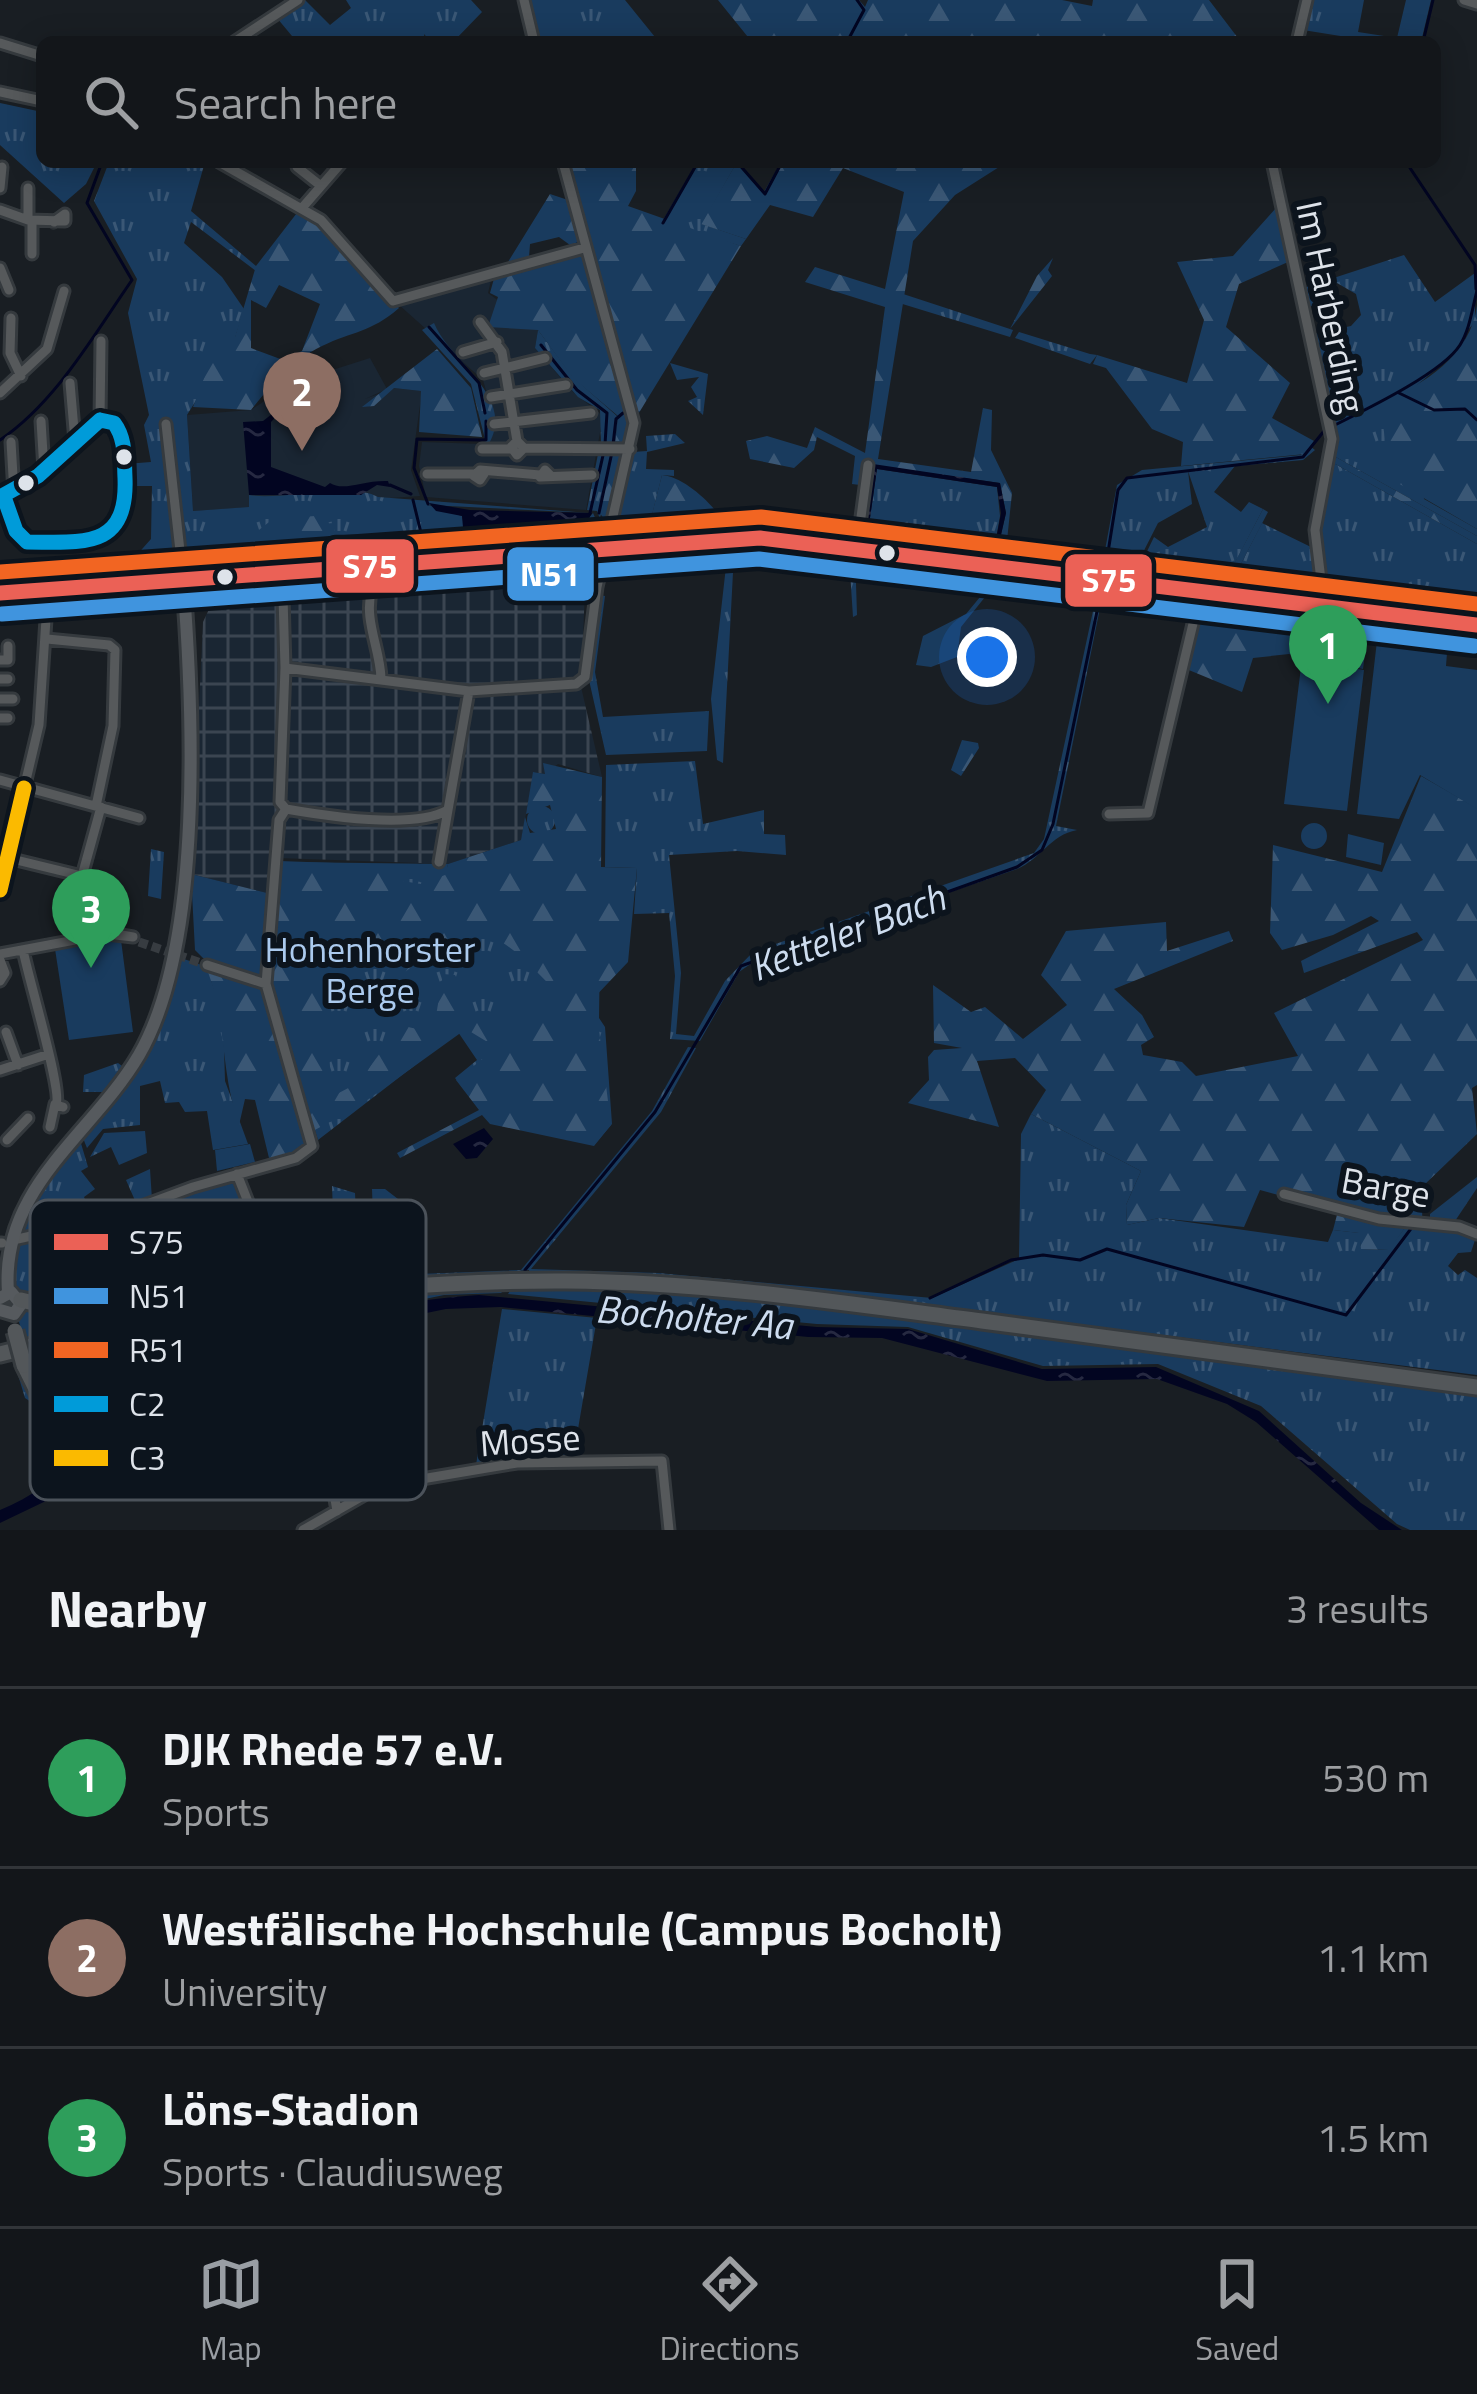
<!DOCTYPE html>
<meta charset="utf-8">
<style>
:root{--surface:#13161a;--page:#202327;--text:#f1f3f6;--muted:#9d9fa2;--line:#323539;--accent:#999ea4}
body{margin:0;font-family:"Titillium Web",sans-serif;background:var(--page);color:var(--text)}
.you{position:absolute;left:987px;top:657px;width:42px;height:42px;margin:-30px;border:9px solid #fff;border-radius:50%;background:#1a73e8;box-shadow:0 0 0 18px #1a73e833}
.badge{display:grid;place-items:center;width:78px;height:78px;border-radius:50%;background:var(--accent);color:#fff;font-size:39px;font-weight:700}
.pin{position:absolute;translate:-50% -99px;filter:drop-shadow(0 3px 6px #0008)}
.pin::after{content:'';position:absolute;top:63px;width:42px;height:36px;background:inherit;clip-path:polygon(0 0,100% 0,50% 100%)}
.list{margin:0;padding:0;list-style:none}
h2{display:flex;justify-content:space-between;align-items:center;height:156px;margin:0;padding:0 48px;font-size:51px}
h2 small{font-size:39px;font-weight:400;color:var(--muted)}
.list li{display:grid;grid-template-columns:78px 1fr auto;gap:36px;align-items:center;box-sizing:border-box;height:180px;padding:0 48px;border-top:3px solid var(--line)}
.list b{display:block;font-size:45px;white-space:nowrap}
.list p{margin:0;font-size:39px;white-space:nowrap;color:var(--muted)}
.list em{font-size:39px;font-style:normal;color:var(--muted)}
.icon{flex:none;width:66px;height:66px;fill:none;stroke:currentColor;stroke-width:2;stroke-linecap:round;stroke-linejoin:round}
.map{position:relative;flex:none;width:1477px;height:1530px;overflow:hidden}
.search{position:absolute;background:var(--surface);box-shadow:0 6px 30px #0003;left:36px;right:36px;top:36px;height:132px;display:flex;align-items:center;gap:30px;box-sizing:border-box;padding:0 42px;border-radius:18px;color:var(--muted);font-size:45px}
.sheet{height:696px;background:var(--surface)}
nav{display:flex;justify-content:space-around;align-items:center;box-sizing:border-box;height:168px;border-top:3px solid var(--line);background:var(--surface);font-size:33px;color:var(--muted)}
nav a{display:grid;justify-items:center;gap:6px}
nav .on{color:var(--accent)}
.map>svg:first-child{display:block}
</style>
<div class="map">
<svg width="1477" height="1530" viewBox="0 0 1477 1530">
<defs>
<pattern id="industrial-grid" width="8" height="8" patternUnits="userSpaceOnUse" patternTransform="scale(3)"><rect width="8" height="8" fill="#1a2633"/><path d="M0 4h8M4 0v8" fill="none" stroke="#3b4551"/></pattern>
<pattern id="grass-tufts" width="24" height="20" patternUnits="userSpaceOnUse" patternTransform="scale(3)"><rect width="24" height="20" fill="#193b5e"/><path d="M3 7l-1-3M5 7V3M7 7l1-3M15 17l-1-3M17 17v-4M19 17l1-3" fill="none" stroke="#3a5775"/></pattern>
<pattern id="forest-firs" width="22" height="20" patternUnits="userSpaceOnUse" patternTransform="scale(3)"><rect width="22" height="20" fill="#193b5e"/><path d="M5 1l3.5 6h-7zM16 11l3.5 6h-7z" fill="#3a5775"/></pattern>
<pattern id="water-ripples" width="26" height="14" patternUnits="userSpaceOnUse" patternTransform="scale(3)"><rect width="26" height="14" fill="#020521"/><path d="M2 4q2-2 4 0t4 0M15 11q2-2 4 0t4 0" fill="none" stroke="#262941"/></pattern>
</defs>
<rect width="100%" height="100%" fill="#191e23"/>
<path fill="#1a2633" d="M492,276L488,293L538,330L535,348L573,392L603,416L586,510L426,497L419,466L422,442L483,444L482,451L492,411L483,380L398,304Z
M370,358L387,389L365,399L394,388L422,391L411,470L420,496L193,511L187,415L251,410L316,366L323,373Z"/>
<path fill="url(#industrial-grid)" d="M586,563L581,687L602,777L558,764L545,774L534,772L521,840L448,864L279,858L271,894L191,874L203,622L211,605L284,589Z"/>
<path fill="url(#grass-tufts)" d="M305,0L330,25L351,8L346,0H471L482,12L453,42H431L424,34L425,42H297L277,18Z
M528,0H625L659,42H539Z
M1310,0H1364L1358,32L1397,38L1406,0H1431L1421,42H1378L1303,30Z
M0,103L42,112V162H97L86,184L64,203L0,145Z
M109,162H205L191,211L256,266V271L191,222L184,243L222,277L244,309L235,338L187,415L193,511L249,507V495C282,501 351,481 378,497L589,513L428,505L462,516L467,541C483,540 491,532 506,531C532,528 576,537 593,513L600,529L607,526L591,544L238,571H203L438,554L456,549L127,575V566L151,539L152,486H127L126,464L151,462L144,425L149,415L128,313L137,279L94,201Z
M697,162H737L702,224L746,239L741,246L662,222Z
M1404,255L1435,302L1475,273V322L1465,333L1464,346L1411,390L1424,499L1477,529V536L1334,456L1313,334L1351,326L1361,315L1356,294L1337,283L1320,293L1322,304L1307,307L1303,288Z
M897,292L1013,330L1010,337L896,302Z
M434,323C450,363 519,397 487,447L471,384L422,330Z
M538,330L573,377L618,417L615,445L601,443L600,410L578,397L535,348Z
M1019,332L1090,354L1097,355L1090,364L1015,338Z
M670,363L708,374L703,415L688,401L697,397L691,387L699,377L677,380Z
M675,434L685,443L647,452L646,469L674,470V476L662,475L649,527L618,526L633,452L647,451L646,436Z
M1311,447L1315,450L1303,460L1235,466L1214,492L1241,512L1249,502L1263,509L1225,582L1138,570L1154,537L1168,547L1207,527L1188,471L1192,504L1158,523L1133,572H1101L1117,485L1142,470L1301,455Z
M599,449L608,454L613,449L600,519L597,511L587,510Z
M1330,461L1477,544V615L1325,597L1316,534Z
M877,469L997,487L1000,516L994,550L868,532Z
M1262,523L1313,548L1321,596L1230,585Z
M732,544L855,553L857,615L853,617L849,556L734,549Z
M728,549L734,553L723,763L717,760L711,699Z
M1099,583L1104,584L1100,608L1056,826L1077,830C1050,835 1041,859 1017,869L759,958L739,972L700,1041L670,1039L675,976L669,913L634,914L637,868L605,867L606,765L695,761L703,824L764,810V834L785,835L786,855L737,851L669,855L681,973L676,1034L694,1036L725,981L753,952L1034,853L1044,839Z
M599,595L605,596L595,672L603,717L709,711L707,751L606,755L589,680Z
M1370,619L1477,634V641L1369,623Z
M527 820a14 14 0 1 1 28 0a14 14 0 1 1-28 0Z
M151,849L164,852L161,899L148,896Z
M279,862L448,864L447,869L601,868L599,1018L605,1027L612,1124L594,1145L490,1123L455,1078L477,1060L458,1032L318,1140L272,997Z
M181,958L219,971L211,980L223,1016L225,1081L248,1144L213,1150L207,1111L185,1112L179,1102L165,1103L160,1081L140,1086V1125L103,1129L87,1148L83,1138C133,1085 165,1031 181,958Z
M688,1047L696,1048L661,1112L531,1269L658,1273L932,1298L1019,1259L1021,1134L1031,1114L1141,1171L1126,1205L1127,1225L1159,1218L1328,1242L1333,1230L1360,1233L1361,1249L1388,1250L1407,1225L1459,1228L1476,1237L1471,1252L1458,1253L1448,1266L1458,1275L1465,1270L1477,1278V1375L770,1285L529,1274V1270L252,1293L171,1306V1288L263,1285L270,1279L268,1249L281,1266L269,1246L334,1236L332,1186L355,1193L356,1215H373L372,1189H385L398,1199L394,1275L521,1270L652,1111Z
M118,1063L122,1066L103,1092H83L84,1075Z
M145,1131L147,1153L119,1165L111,1147L90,1157L104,1133Z
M80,1140L88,1167L81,1171L95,1189L84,1197L93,1218L16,1235L26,1203Z
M150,1169L152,1200L137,1205L126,1180Z
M236,1177L270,1267L262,1280L172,1283L165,1289V1307C123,1314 48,1316 14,1289L11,1243Z
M510,1284L501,1293L444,1295L308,1323L298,1302L174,1330L173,1318L297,1298Z
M514,1285L726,1292L1477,1395V1530H1410L1397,1524L1261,1406L1158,1364L1043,1366L908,1327L817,1324L508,1294Z
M24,1305L126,1318L24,1341L18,1318Z
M502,1309L597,1318L573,1458L476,1465Z
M167,1319L168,1337C87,1356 134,1363 91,1412L57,1419L25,1398L12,1355L17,1353L35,1399L80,1411L121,1332Z
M53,1345L77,1346L98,1378L80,1403L56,1405L38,1390L27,1351Z"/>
<path fill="url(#forest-firs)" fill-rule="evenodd" d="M718,0H859L865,7L868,0H1062L1092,6L1093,0H1209L1241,42H752Z
M636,162V191L628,206L741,246L637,416L568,163Z
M737,162L764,192L781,162H1007L955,195L913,241L878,459L971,472L983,408L992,410L991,450L1012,493L1006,550L999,558L853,539L860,485L852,484L855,456L817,437L814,450L794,468L750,459L746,441L767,436L807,448L815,427L865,453L885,307L805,282L815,267L885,289L904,192L843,168L813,217L770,205L746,239L701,224ZM872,465L1000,483L1006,513L996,556L867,537Z
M550,194L568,200L578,242L570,245L559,237L530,244L529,257L508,262Z
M1276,208L1288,262L1239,284L1226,327L1290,383L1272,418L1314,441L1305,454L1181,466L1183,442L1152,429L1106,368L1093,364L1097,355L1187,383L1204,320L1177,262L1233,256Z
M300,209L399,308C370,333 353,331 322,346C291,361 272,384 251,410L193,407L209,365L235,337L256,266ZM279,285L320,304L302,351L283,360L251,348V300L266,308Z
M581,251L628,410L627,445H615L618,416L573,378L538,330L488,327L498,297L490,293L495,275Z
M1053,258L1048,270L1052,276L1010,329L1037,276Z
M1477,305V529L1391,479L1380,405C1424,383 1471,356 1477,305Z
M437,349L471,388L482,437L419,432L421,391L394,388L374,406L362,407Z
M613,449L625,452L606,522L600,513Z
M1334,456L1477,536V544L1330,461Z
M662,475C686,477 719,509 728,530L622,532L618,526H649Z
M1263,509L1268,512L1230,585L1137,573L1225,581Z
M315,516L319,524L334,523L335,548L271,552L252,546L255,533L273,519Z
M985,591L989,592L961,627L957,657L931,667L916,665L923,636L966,614Z
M1200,601L1369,623L1363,669L1289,654L1253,658L1242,692L1184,668Z
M962,740L978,743L979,748L961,776L951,770Z
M543,763L602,777L601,867L637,868L628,962L589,1003L599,1030L611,1125L594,1146L490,1124L482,1115L400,1158L397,1153L479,1110L456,1080L495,1049L504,1052L466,1029L359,1106L313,1131L268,983L279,861L391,865L396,880L421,884L445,875L448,864L521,840L525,817L530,833L556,829L550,805L526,814L533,772L545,774ZM466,931C504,932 529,965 555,990L491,1041L455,975L443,974L435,1022C414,1038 391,1022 382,1000L387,986L432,951L442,950L453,965L460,963L450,942ZM365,939L389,959L387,978L376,996L389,1041L358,1083L331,1097L326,958Z
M1421,776L1477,808V1085L1472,1088L1477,1134L1423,1186L1422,1220L1407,1225L1389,1250L1361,1249L1359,1233L1333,1230L1338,1211L1260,1190L1244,1227L1159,1218L1127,1225L1126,1205L1141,1171L1031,1114L1046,1090L1015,1058L977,1061L999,1127L908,1103L929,1080L928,1057L934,1050L962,1048L934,1043L933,985L971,1012L985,1007L1023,1039L1067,1005L1041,975L1066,931L1166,922L1167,951L1229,931L1233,941L1114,989L1142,1015L1154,1037L1141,1045L1143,1055L1182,1062L1196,1076L1298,1056L1274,1013L1423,940L1417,932L1304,973L1301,961L1379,921L1371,916L1333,935L1282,950L1270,933L1273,845L1382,872Z
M191,874L271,894L265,979L203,958L195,950Z
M207,969L263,985L310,1145L272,1162L269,1158L255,1100L245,1099L239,1125C220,1071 227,1022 207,969Z
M1477,1177V1188L1455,1221H1430V1214Z"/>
<path fill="#193b5e" d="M1378,632L1448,640L1446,666L1477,670V809L1420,775L1399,819L1357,814Z
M1302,659L1364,670L1347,811L1284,804Z
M1301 836a13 13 0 1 1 26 0a13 13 0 1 1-26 0Z
M1348,834L1384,843L1381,865L1346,857Z
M121,940L133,1032L69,1040L55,949Z
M250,1144L255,1162L217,1171L215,1150Z"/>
<path fill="url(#water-ripples)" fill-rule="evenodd" d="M300,392L271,422V467L325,487L330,483C344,492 362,480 388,481L390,487L377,485L361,495H249L243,422L263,421Z
M873,464L1000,483L1006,513L996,557L863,535ZM877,469L997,487L1001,513L994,550L868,532Z
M429,503L470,510L592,513L587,522C551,534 514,527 479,542L464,539L462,516L436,511Z
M484,1128L493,1139L477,1158L466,1159L453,1144Z
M479,1295L817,1327L908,1329L1042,1369L1156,1367L1259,1411L1361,1503L1402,1530H1379L1256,1422L1227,1404L1157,1379L1047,1381L882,1338L808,1337L501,1307L446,1309L305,1338L241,1357L172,1395L48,1500L0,1523V1510C62,1485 102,1432 154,1393C244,1326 370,1303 479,1295Z"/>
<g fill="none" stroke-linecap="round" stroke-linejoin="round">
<path stroke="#020521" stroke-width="3" d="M847,42L864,10L857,0
M1423,42L1433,0
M737,162L765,194L782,162
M1406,162L1475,265L1476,289
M663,223L698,162
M429,327L479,383L485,413
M541,345L577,390L607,413L605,444
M1399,393L1434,410L1465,409L1477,420
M1333,426C1367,409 1442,373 1460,345C1470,329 1472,309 1477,291
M0,440C56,402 93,336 132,280L87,203L102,162
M613,445L616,419L623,413
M390,485L411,494
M413,500L422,537L454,546
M428,504L414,468L417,439L486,440V421
M590,513L604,451
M599,513L612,452
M508,540L586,532L596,522
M456,552L506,549
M1105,571L1118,490L1127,478L1303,457L1324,431
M274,1255L290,1288
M525,1270L655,1112L741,966L1017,867L1042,850L1053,824L1102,587
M930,1298L1011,1260L1043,1255L1080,1260L1107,1249L1346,1315L1413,1226
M303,1312L307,1321"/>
<path stroke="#373c41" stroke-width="9" stroke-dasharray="9 4.5" stroke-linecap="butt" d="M139,942L207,965"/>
<g stroke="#353a3e" stroke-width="15">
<path id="minor" d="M524,0L534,42
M1464,0L1477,4
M234,42L298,0
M1297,42L1307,0
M0,43L42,56
M0,92L42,101
M219,162L321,220L393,301L584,248
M1272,162L1332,439L1315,530L1324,605
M297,167L321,186
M0,188L2,167
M28,188V220
M302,208L342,162
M0,210L28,220L65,221V214L54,222
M32,254V221
M0,268L9,290
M11,318L10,353L21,376
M480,322L502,352L517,441
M463,352L497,342
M484,373L545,358
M70,383L75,441
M0,393L47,349L64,291
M491,397L566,385
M100,420L101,341
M41,421L44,470
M166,424L183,578
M494,424L591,413
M11,442L14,493
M524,448L517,441L511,447L517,455L524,448L630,449
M482,449H511
M427,474H474
M484,474L480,480L474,476L480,470L540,475
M550,475L545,470L540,477L592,475
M1,497L38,476L100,420
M4,497L16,531L27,542H91L115,528L126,499L123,435L114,423L100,420
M857,547L868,465
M372,589C363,619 380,648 381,678
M283,596L285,668L469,691L576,684L585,677L597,587L634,423L563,162
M47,639L109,645L115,650L113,726L96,806
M0,660H8V646
M285,668L280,802L286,809C326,816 413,830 448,810L469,691
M0,679H8
M0,699H13
M0,718H8
M0,780L139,818
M1109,814L1148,813L1201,590
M8,858L82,876L101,807
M439,862L448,810
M0,890L39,725L48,589
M23,950C28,977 63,1092 56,1105L63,1107
M0,954L107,934L133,937L116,934
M0,960L5,973L0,981
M207,965L266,984
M6,1032L18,1065
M0,1070L49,1054
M50,1127L55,1104
M7,1140L28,1118
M1284,1194L1379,1219L1459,1227L1477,1234
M13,1240L104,1220L193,1187L296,1158L312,1146L266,984L279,820L286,809
M0,1243H2
M167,1298L175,1284L244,1285L270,1277L273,1265L237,1174
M171,1328L173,1338H178L220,1322L295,1309L308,1341L337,1511
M303,1530L380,1486L517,1463L662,1461L669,1530"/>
</g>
<g stroke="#353a3e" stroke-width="18">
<path id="major" d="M0,593L760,538L1477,625
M8,1292C0,1187 92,1135 139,1055C204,943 193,706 183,578
M0,1298L11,1292L21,1304L14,1314L0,1310"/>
</g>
<g stroke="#353a3e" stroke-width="21">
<path id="highway" d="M21,1300L76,1313L131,1314
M64,1342L90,1352L99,1375
M0,1354C186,1306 374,1280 566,1281C705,1282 844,1303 982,1321C1147,1343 1312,1365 1477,1387
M24,1365L44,1405C112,1440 92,1347 128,1327"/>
</g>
<use href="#minor" stroke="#56595b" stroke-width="9"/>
<use href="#major" stroke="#565a5e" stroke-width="12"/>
<use href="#highway" stroke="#53575a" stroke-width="15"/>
<g stroke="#353a3e" stroke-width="15" stroke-linecap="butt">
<path id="minor-bridge" d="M167,1298L171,1328"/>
</g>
<g stroke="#353a3e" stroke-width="21" stroke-linecap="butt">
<path id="highway-bridge" d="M15,1331L24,1365"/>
</g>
<use href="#minor-bridge" stroke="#56595b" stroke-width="9"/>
<use href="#highway-bridge" stroke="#53575a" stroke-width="15"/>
<g stroke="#0c141d" stroke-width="24">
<path id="bus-1" d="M0,593L760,538L1477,625"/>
</g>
<g stroke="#0c141d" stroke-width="24">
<path id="bus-2" d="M2,614L759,559L1474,646"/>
</g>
<g stroke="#0c141d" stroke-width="24">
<path id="bus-3" d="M0,572L761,517L1477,604"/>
</g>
<g stroke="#0c141d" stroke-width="24">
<path id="bus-4" d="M0,497L38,476L100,420
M4,497L16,531L27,542C82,542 128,550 125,478C124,458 126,439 114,423L100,420"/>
</g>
<g stroke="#0c141d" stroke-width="24">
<path id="bus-5" d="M0,890L24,788"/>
</g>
<use href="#bus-1" stroke="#eb6156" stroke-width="15"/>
<use href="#bus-2" stroke="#4094de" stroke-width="15"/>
<use href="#bus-3" stroke="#f26522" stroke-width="15"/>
<use href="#bus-4" stroke="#009bd9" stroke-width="15"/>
<use href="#bus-5" stroke="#fbba00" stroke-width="15"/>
</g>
<g fill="#dee3ea" stroke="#0c141d" stroke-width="4.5">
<circle cx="124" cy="457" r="10"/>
<circle cx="26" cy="483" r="10"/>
<circle cx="887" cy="553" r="10"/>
<circle cx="225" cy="577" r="10"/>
</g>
<g text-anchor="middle" stroke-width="12" stroke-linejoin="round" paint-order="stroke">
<g font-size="36" fill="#dee3ea" stroke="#0c141d">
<text transform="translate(1331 307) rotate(78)" y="13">Im Harberding</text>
<text transform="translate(1386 1187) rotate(10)" y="13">Barge</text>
<text transform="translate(530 1440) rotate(-4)" y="13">Mosse</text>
</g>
<g font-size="36" fill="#abcaee" stroke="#0c141d">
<text x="370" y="962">Hohenhorster<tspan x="370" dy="41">Berge</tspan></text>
</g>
<g font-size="39" font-style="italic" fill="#cddcef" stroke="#0c141d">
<text transform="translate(847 932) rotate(-21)" y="14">Ketteler Bach</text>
<text transform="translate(694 1317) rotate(5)" y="14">Bocholter Aa</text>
</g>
</g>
<rect x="30" y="1200" width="396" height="300" rx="18" fill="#0c141d" stroke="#4b525a" stroke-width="3"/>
<rect x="54" y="1234" width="54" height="16" fill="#eb6156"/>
<rect x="54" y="1288" width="54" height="16" fill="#4094de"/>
<rect x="54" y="1342" width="54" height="16" fill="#f26522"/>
<rect x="54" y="1396" width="54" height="16" fill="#009bd9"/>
<rect x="54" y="1450" width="54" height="16" fill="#fbba00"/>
<g font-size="33" fill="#dee3ea">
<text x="129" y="1254">S75</text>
<text x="129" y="1308">N51</text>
<text x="129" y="1362">R51</text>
<text x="129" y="1416">C2</text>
<text x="129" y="1470">C3</text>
</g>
<g stroke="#0c141d" stroke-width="4.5">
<rect x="324" y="537" width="92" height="58" rx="12" fill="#eb6156"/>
<rect x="505" y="545" width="91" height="58" rx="12" fill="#4094de"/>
<rect x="1063" y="552" width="91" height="57" rx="12" fill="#eb6156"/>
</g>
<g font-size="33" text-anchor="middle" font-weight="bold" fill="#fff">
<text x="370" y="578">S75</text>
<text x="550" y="586">N51</text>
<text x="1109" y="592">S75</text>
</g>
</svg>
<div class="you"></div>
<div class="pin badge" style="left:1328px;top:704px;background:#2e9e5b">1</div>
<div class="pin badge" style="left:302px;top:451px;background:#8d6e63">2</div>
<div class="pin badge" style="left:91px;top:968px;background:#2e9e5b">3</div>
<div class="search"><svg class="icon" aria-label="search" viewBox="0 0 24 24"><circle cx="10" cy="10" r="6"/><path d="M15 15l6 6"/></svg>Search here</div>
</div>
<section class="sheet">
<h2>Nearby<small>3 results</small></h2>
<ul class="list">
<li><span class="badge" style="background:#2e9e5b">1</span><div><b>DJK Rhede 57 e.V.</b><p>Sports</p></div><em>530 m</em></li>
<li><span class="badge" style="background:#8d6e63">2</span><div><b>Westfälische Hochschule (Campus Bocholt)</b><p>University</p></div><em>1.1 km</em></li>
<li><span class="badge" style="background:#2e9e5b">3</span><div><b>Löns-Stadion</b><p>Sports · Claudiusweg</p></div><em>1.5 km</em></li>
</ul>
</section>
<nav>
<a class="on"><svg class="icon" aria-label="map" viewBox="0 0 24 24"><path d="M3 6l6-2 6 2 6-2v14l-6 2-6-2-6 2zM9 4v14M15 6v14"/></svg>Map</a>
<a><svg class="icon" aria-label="directions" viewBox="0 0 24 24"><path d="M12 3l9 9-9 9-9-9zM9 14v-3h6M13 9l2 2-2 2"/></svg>Directions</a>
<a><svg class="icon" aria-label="saved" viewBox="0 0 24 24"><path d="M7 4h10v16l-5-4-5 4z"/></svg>Saved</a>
</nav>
